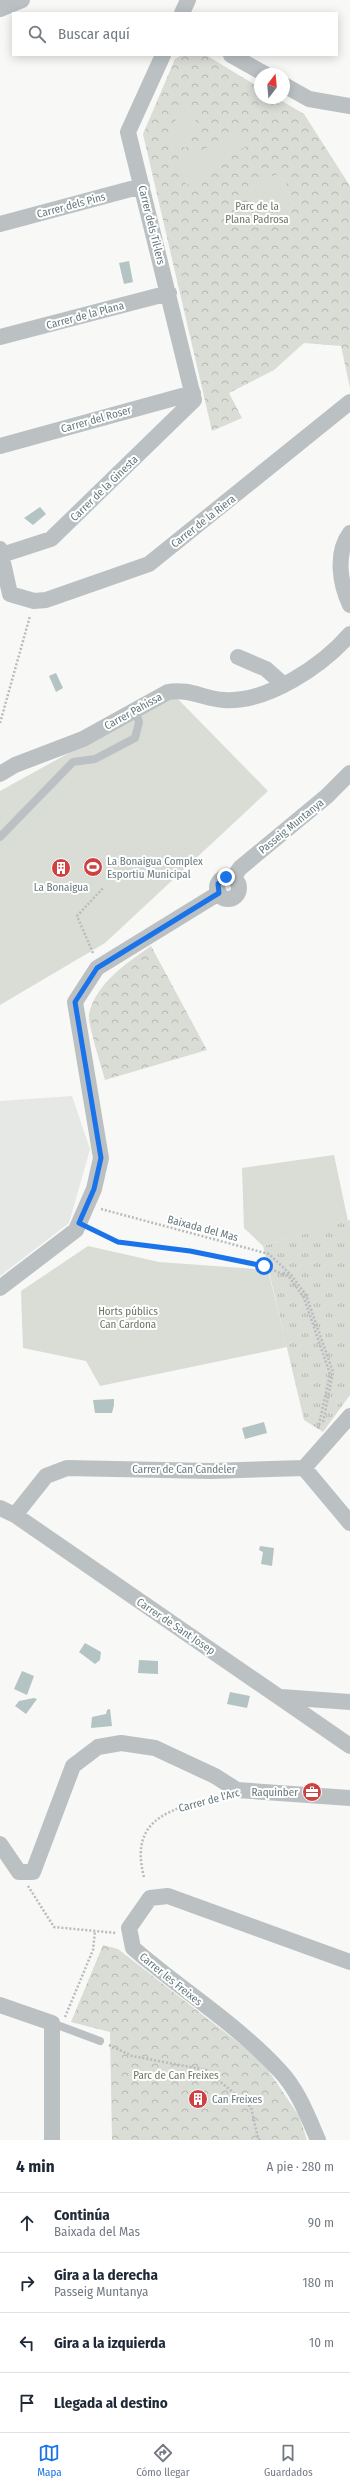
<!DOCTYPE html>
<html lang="es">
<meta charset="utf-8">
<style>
:root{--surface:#fff;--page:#f2f2f3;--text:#1f2937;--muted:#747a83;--line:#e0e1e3;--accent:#1a73e8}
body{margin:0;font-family:"Fira Sans Condensed",sans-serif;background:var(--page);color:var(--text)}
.compass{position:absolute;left:254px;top:68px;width:36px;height:36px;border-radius:50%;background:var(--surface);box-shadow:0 2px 10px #0003;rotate:16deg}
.stop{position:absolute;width:12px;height:12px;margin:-9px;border:3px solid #1a73e8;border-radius:50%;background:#fff}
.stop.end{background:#1a73e8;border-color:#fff;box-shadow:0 1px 4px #0008}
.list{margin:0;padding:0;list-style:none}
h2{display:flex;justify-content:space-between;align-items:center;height:52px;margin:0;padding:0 16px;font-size:17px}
h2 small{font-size:13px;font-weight:400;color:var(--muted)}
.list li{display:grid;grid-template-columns:26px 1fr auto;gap:12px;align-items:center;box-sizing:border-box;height:60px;padding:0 16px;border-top:1px solid var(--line)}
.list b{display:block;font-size:15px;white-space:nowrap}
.list p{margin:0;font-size:13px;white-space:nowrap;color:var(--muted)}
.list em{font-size:13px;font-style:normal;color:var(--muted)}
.icon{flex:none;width:22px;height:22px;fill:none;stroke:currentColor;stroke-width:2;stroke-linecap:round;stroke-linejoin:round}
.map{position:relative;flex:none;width:350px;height:2140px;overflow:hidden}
.search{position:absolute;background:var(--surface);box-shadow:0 2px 10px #0003;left:12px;right:12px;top:12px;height:44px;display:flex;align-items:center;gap:10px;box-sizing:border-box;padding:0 14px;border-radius:0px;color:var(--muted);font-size:15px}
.sheet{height:292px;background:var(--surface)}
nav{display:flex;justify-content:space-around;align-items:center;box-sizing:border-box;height:56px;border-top:1px solid var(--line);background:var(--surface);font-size:11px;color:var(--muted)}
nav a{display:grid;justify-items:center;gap:2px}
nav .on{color:var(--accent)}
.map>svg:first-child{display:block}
</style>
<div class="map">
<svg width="350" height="2140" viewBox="0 0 350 2140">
<defs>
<pattern id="grass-tufts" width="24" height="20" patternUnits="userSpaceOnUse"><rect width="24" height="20" fill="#dadcd6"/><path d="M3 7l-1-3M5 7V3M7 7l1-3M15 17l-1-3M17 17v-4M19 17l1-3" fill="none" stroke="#b5b7b3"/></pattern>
<pattern id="forest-crowns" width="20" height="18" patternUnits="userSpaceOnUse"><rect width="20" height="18" fill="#dadcd6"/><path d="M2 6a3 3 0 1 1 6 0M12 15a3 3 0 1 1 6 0" fill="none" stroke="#b5b7b3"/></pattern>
</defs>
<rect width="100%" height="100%" fill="#f8f8f6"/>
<path fill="#e6e8e6" d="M72,1096L90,1149L69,1223L0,1276V1101Z"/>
<path fill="url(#grass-tufts)" d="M350,1220V1395L323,1432L304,1420L263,1246Z"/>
<path fill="url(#forest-crowns)" d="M182,55H206L260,88V98H277L304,114L350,186V388L341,346L304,343L274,370L229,393L242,418L212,431L143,134L175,59Z
M151,946L207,1050L105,1080C102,1068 87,1022 89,1014C96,983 127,963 151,946Z
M103,1945L118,1949L262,2061L299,2116L307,2140H112L110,2032L71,2022Z"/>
<path fill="#dadcd6" d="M178,108L198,114L186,148L171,143Z
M232,132L248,145L187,185L175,167Z
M286,171L288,204L252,212L250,184Z
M174,695L268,791L105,943L0,1005V791Z
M334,1155L348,1221L263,1246L244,1228L242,1168Z
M88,1246L159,1262L268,1270L287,1347L100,1386L86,1361L23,1348L21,1291Z"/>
<path fill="#b4c3c3" d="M129,261L133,282L124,284L119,263Z
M40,507L46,514L33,525L24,518Z
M56,673L63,688L56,692L49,676Z
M114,1399V1405L112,1413H95L93,1400Z
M264,1422L267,1433L245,1439L242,1428Z
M260,1546L274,1548L272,1566L261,1564L263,1552L259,1550Z
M85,1643L101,1652L100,1660L95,1664L79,1652Z
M139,1660L158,1661V1674L138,1673Z
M22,1671L34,1676L27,1695L14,1689Z
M230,1692L250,1696L247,1708L227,1704Z
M34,1698L37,1699L26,1714L15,1706L19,1701Z
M110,1709L112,1726L91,1728L92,1717L106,1714L107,1710Z"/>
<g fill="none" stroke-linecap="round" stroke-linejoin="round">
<path stroke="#b8bcbe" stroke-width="2.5" stroke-dasharray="2 2" stroke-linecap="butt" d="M0,723L30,616
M93,953L77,916L103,888
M101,1209L269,1254L291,1275
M92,1230L118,1242L190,1251L264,1266L289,1277L304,1298L330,1374L318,1429
M283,1273L291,1275L306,1295L333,1372L323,1423
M144,1877C128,1816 174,1809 219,1796
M28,1886L54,1927L116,1933
M65,2017L93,1950L95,1931
M109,2045L132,2056L206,2070L251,2107L258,2138L260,2140"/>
<path stroke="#bbc1c3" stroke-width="8" d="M0,837L73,762L95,759L135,738L139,722L135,710
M52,2023L100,2041"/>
<path stroke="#bbc1c3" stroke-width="16" d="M0,9L22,0
M182,13L188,0
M231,55L265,74
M284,85L309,99L350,106
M0,224L142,186
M0,337L169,293
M0,446L193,393
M350,533C335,553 340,584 350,605
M0,549L10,594L34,601L46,600L149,564L350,402
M2,555L51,539L194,400L128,132L163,55
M238,657L266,669L284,685
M0,774L15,765L83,739L168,692C188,688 205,699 224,700C268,703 323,665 350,634
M217 888a11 11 0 1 1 22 0a11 11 0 1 1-22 0Z
M233,878L240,868L327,796L350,773
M0,1288L76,1230L94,1189L101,1158L75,1002L97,968L219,893
M304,1468L350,1523
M0,1508L15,1515L350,1746
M15,1515L46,1476L67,1468L211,1471L304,1468L350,1416
M281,1697L350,1702
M0,1844L19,1872H33L73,1766L98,1747L121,1743L155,1748L215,1776L237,1790L350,1798
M0,2005L52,2023V2140
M318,2140C308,2117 298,2090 280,2071C238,2025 180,1989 133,1948L129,1928L150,1898L168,1896L350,1962"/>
</g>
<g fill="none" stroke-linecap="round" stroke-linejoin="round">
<path stroke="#1a73e8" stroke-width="5" d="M226,877L218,884L219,893L97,968L75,1002L101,1158L94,1189L79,1223L118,1242L190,1251L264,1266"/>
</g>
<defs>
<g id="stadium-disc" transform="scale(1)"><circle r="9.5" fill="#cd4143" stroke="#fff"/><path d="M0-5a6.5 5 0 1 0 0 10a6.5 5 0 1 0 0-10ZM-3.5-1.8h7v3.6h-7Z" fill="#fff"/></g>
<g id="building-disc" transform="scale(1)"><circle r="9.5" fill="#cd4143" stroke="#fff"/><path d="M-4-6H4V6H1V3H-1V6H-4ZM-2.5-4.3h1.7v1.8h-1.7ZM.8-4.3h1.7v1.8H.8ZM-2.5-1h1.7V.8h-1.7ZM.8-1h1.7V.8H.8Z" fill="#fff"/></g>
<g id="office-disc" transform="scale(1)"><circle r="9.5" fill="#cd4143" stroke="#fff"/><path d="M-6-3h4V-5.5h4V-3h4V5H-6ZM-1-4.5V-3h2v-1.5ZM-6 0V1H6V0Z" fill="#fff"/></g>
</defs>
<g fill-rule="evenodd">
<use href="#stadium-disc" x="93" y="867"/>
<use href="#building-disc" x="61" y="868"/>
<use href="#office-disc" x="312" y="1792"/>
<use href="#building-disc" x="198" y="2099"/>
</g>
<g text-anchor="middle" stroke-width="4" stroke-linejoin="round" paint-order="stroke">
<g font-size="11" fill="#66797d" stroke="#fff">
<text transform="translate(71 205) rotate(-15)" y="4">Carrer dels Pins</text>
<text transform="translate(152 225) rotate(76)" y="4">Carrer dels Til·lers</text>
<text transform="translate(85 315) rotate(-15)" y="4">Carrer de la Plana</text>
<text transform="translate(96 419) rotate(-16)" y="4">Carrer del Roser</text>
<text transform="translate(104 488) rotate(-44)" y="4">Carrer de la Ginesta</text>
<text transform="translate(203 521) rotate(-38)" y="4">Carrer de la Riera</text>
<text transform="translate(133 711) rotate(-29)" y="4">Carrer Pahissa</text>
<text transform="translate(291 826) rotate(-39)" y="4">Passeig Muntanya</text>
<text transform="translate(203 1228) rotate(15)" y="4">Baixada del Mas</text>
<text x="184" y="1473">Carrer de Can Candeler</text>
<text transform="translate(176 1626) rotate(34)" y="4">Carrer de Sant Josep</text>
<text transform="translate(209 1800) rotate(-15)" y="4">Carrer de l'Arc</text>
<text transform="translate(171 1979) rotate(39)" y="4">Carrer les Freixes</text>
</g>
<g font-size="11" fill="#6c7665" stroke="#fff">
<text x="257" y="210">Parc de la<tspan x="257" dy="13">Plana Padrosa</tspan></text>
<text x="128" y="1315">Horts públics<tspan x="128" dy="13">Can Cardona</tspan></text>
<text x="176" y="2079">Parc de Can Freixes</text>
</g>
<g font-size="11" fill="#66797d" stroke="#fff" text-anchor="start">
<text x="107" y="865">La Bonaigua Complex<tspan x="107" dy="13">Esportiu Municipal</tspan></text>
<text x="61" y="891" text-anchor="middle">La Bonaigua</text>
<text x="298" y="1796" text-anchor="end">Raquinber</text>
<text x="212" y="2103">Can Freixes</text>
</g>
</g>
</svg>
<svg class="compass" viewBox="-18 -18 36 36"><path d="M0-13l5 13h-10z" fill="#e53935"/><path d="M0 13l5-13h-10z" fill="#747a83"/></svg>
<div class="stop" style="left:264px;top:1266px"></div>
<div class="stop end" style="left:226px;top:877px"></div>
<div class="search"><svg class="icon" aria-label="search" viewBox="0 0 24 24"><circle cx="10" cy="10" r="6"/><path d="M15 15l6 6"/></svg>Buscar aquí</div>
</div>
<section class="sheet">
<h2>4 min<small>A pie · 280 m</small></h2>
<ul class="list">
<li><svg class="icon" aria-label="ahead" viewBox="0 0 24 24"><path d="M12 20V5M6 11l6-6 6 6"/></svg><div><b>Continúa</b><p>Baixada del Mas</p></div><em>90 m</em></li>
<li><svg class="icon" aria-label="right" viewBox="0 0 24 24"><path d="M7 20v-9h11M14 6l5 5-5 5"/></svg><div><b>Gira a la derecha</b><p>Passeig Muntanya</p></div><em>180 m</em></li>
<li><svg class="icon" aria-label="left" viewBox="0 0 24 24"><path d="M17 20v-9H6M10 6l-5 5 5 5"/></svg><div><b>Gira a la izquierda</b></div><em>10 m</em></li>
<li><svg class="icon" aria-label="arrive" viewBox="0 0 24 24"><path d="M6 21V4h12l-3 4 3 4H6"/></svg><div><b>Llegada al destino</b></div></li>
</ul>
</section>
<nav>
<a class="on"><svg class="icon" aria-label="map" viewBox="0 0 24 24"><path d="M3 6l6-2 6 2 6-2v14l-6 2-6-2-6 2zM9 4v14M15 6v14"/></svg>Mapa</a>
<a><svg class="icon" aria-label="directions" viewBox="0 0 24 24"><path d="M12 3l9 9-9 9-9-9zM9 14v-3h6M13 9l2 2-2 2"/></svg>Cómo llegar</a>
<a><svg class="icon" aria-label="saved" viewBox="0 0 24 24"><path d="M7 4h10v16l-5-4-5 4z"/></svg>Guardados</a>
</nav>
